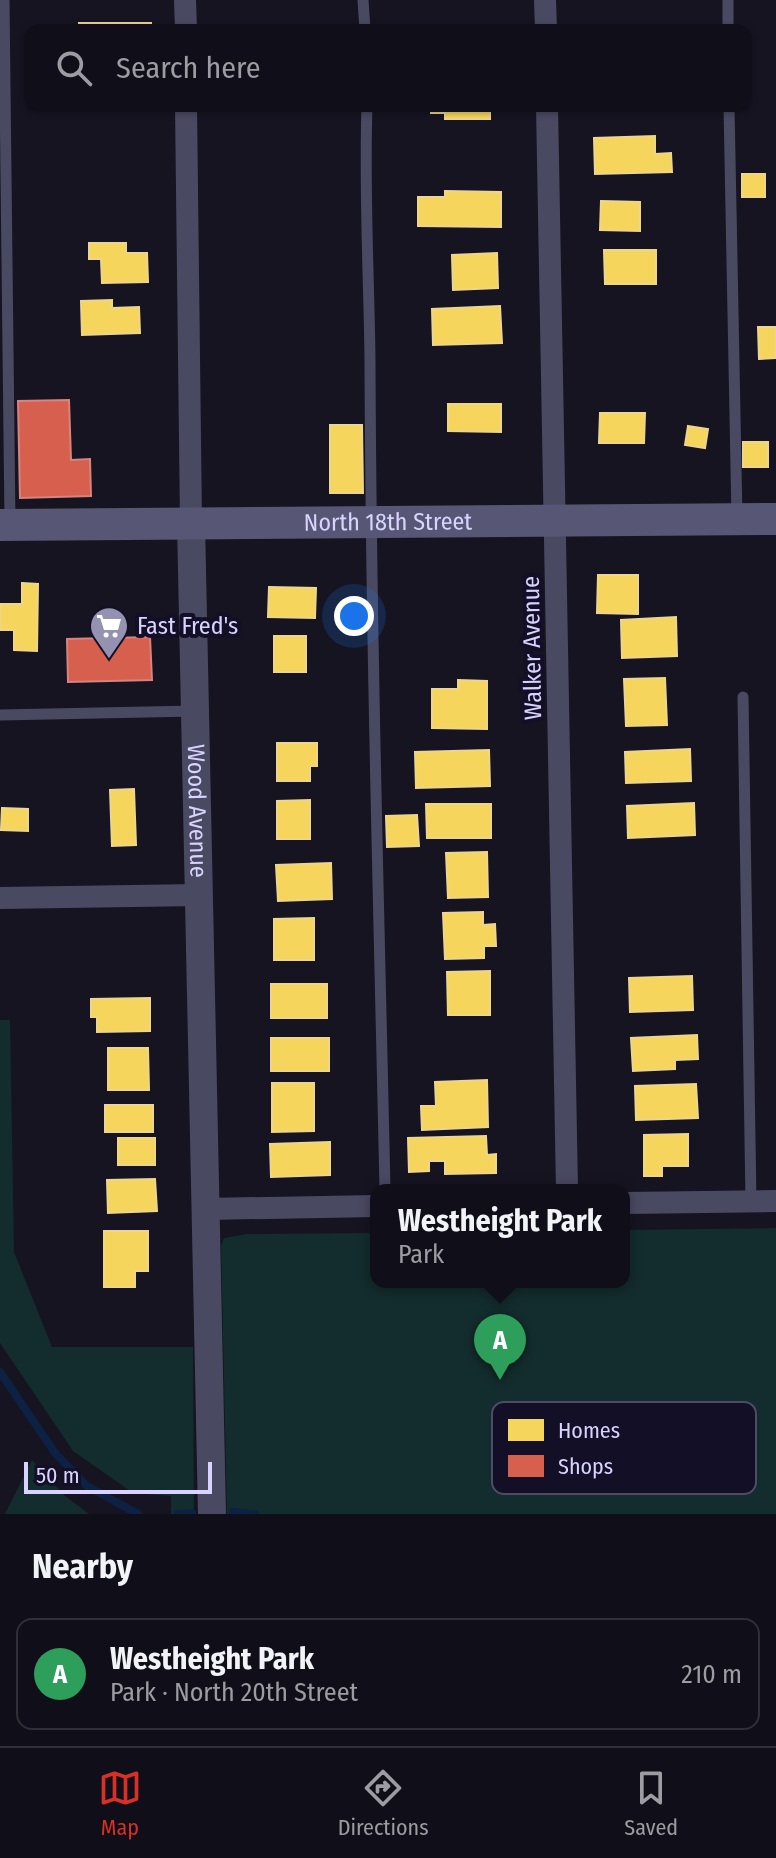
<!DOCTYPE html>
<meta charset="utf-8">
<style>
:root{--surface:#100f19;--page:#1e1d26;--text:#f1f3f6;--muted:#9c9ca2;--line:#302f38;--accent:#d93025}
body{margin:0;font-family:"Fira Sans Condensed",sans-serif;background:var(--page);color:var(--text)}
.scale{position:absolute;left:24px;bottom:20px;width:188px;box-sizing:border-box;padding-left:8px;border:4px solid #d9d4ff;border-top:0;font-size:22px;line-height:28px;white-space:nowrap;color:#d9d4ff;-webkit-text-stroke:6px #130f26;paint-order:stroke}
.you{position:absolute;left:354px;top:616px;width:28px;height:28px;margin:-20px;border:6px solid #fff;border-radius:50%;background:#1a73e8;box-shadow:0 0 0 12px #1a73e833}
.badge{display:grid;place-items:center;width:52px;height:52px;border-radius:50%;background:var(--accent);color:#fff;font-size:26px;font-weight:700}
.pin{position:absolute;translate:-50% -66px;filter:drop-shadow(0 2px 4px #0008)}
.pin::after{content:'';position:absolute;top:42px;width:28px;height:24px;background:inherit;clip-path:polygon(0 0,100% 0,50% 100%)}
.popup{position:absolute;left:370px;top:1184px;width:260px;height:104px;box-sizing:border-box;display:grid;place-content:center;border-radius:16px;background:var(--surface);filter:drop-shadow(0 2px 6px #0005);font-size:26px;white-space:nowrap;color:var(--muted)}
.popup b{font-size:30px;color:var(--text)}
.popup::after{content:'';position:absolute;left:50%;top:100%;margin-left:-16px;border:16px solid transparent;border-top-color:var(--surface)}
.list{margin:0;padding:0;list-style:none}
h2{display:flex;justify-content:space-between;align-items:center;height:104px;margin:0;padding:0 32px;font-size:34px}
h2 small{font-size:26px;font-weight:400;color:var(--muted)}
.list li{display:grid;grid-template-columns:52px 1fr auto;gap:24px;align-items:center;box-sizing:border-box;height:112px;margin:0 16px 16px;padding:0 16px;border:2px solid var(--line);border-radius:16px}
.list b{display:block;font-size:30px;white-space:nowrap}
.list p{margin:0;font-size:26px;white-space:nowrap;color:var(--muted)}
.list em{font-size:26px;font-style:normal;color:var(--muted)}
.icon{flex:none;width:44px;height:44px;fill:none;stroke:currentColor;stroke-width:2;stroke-linecap:round;stroke-linejoin:round}
.map{position:relative;flex:none;width:776px;height:1514px;overflow:hidden}
.search{position:absolute;background:var(--surface);box-shadow:0 2px 6px #0004;left:24px;right:24px;top:24px;height:88px;display:flex;align-items:center;gap:20px;box-sizing:border-box;padding:0 28px;border-radius:16px;color:var(--muted);font-size:30px}
.sheet{height:232px;background:var(--surface)}
nav{display:flex;justify-content:space-around;align-items:center;box-sizing:border-box;height:112px;border-top:2px solid var(--line);background:var(--surface);font-size:22px;color:var(--muted)}
nav a{display:grid;justify-items:center;gap:4px}
nav .on{color:var(--accent)}
.map>svg:first-child{display:block}
</style>
<div class="map">
<svg width="776" height="1514" viewBox="0 0 776 1514">
<rect width="100%" height="100%" fill="#161421"/>
<path fill="#132c2d" d="M0,1020H10L14,1252L52,1347H193L194,1514H171V1496L133,1493L73,1451L0,1343Z
M776,1228V1514H227L221,1246L224,1238L247,1234L376,1233V1282H624V1230Z
M32,1460L64,1495L89,1514H5Z"/>
<path fill="#f6d55c" stroke="#edd58d" stroke-width="2" d="M79,23H151V30H80Z
M431,106H490V119H445V113H431Z
M655,136V154L671,153L672,172L595,174L594,138Z
M742,174H765V197H742Z
M445,191L501,192V227L418,226V197H445Z
M601,201L640,202V231L600,230Z
M89,243H126V253H147L148,282L102,283L101,259H89Z
M604,250H656V284H605Z
M497,253L498,288L453,290L452,255Z
M112,300V308L139,307L140,333L82,335L81,301Z
M500,306L502,343L433,345L432,309Z
M758,327H776V358L759,359Z
M448,404H501V432L448,431Z
M600,413H645L644,443H599Z
M330,425H362L363,493H330Z
M688,426L708,429L705,448L685,445Z
M743,442H768V467H743Z
M598,575H638V614L597,613Z
M22,583L38,584L37,651L14,650V630H0V604H22Z
M269,587L316,588L315,618L268,617Z
M676,617L677,656L622,658L621,620Z
M274,636H306V672H274Z
M665,678L667,725L626,726L624,679Z
M458,680L487,681V729L432,728V689H458Z
M277,743H317V766H310V781H277Z
M690,749L691,781L626,783L625,752Z
M489,750L490,786L416,788L415,752Z
M134,789L136,845L112,846L110,790Z
M310,800V839H277V801Z
M694,803L695,835L628,838L627,806Z
M426,804H491V838H427Z
M2,808L28,809V831L1,830Z
M417,815L419,846L387,847L386,816Z
M487,852L488,897L448,898L446,853Z
M331,863L332,899L278,901L276,865Z
M483,912V925L495,924L496,946H484V958L445,959L443,913Z
M314,918V960H274V919Z
M490,971V1015H448L447,972Z
M692,976L693,1010L630,1012L629,978Z
M271,984H327V1018H271Z
M150,998V1031L97,1032V1017H91V999Z
M697,1035L698,1059L675,1060V1069L633,1071L631,1038Z
M271,1038H329V1071H271Z
M108,1048H148L149,1090H108Z
M487,1080L488,1127L422,1130L421,1106H436L435,1082Z
M272,1083H314V1131L272,1132Z
M696,1084L698,1118L636,1120L635,1086Z
M105,1105H153V1132H105Z
M688,1134V1166H662V1176H644V1135Z
M486,1136L487,1155L496,1154V1173L445,1174V1161H429V1171L409,1172L408,1138Z
M118,1138H155V1165H118Z
M330,1142V1175L271,1177L270,1144Z
M155,1179L157,1211L108,1213L107,1180Z
M104,1231H148V1271H135V1287H104Z"/>
<path fill="#d6604d" stroke="#d78382" stroke-width="2" d="M69,400L71,460L90,459L91,496L20,498L18,401Z
M150,637L152,680L68,682L67,639Z"/>
<g fill="none" stroke-linecap="round" stroke-linejoin="round">
<path stroke="#0d2144" stroke-width="8" d="M0,1372L55,1453L87,1486L138,1514
M233,1512L255,1514
M178,1514L192,1513"/>
<path stroke="#4a4962" stroke-width="11" d="M4,0L10,523
M363,0L365,30
M728,0V30
M367,106C364,191 369,275 370,360C371,637 379,913 385,1190
M729,106L737,519
M743,697L751,1202
M0,715L195,711"/>
<path stroke="#4a4962" stroke-width="22" d="M185,0L186,30
M545,0L546,30
M186,106L191,523
M547,106L567,1190
M0,898L200,895
M624,1203L776,1201
M205,1209L376,1206"/>
<path stroke="#4a4962" stroke-width="28" id="s1" d="M191,523L212,1514"/>
<path stroke="#575674" stroke-width="32" id="s2" d="M0,525L776,519"/>
</g>
<defs>
<g id="supermarket-pin" transform="scale(2)"><path d="M0 17L-7.5 6A9.5 9.5 0 1 1 7.5 6Z" fill="#9591b1" stroke="#130f26"/><path d="M-6-5.5h2.5l.6 2H6L4.5 2H-2.5L-4.4-4H-6ZM-1.5 3.2a1.3 1.3 0 1 0 .1 0ZM3 3.2a1.3 1.3 0 1 0 .1 0Z" fill="#fff"/></g>
</defs>
<g fill-rule="evenodd">
<use href="#supermarket-pin" x="109" y="626"/>
</g>
<g text-anchor="middle" stroke-width="8" stroke-linejoin="round" paint-order="stroke">
<g font-size="24" fill="#d9d4ff" stroke="#130f26">
<text dy="8" stroke="none"><textPath href="#s2" startOffset="388">North 18th Street</textPath></text>
<text transform="translate(532 648) rotate(-91)" y="8">Walker Avenue</text>
<text dy="8" stroke="none"><textPath href="#s1" startOffset="288">Wood Avenue</textPath></text>
</g>
<g font-size="24" fill="#d9d4ff" stroke="#130f26" text-anchor="start">
<text x="137" y="634">Fast Fred's</text>
</g>
</g>
<rect x="492" y="1402" width="264" height="92" rx="12" fill="#130f26" stroke="#4e4a67" stroke-width="2"/>
<rect x="508" y="1419" width="36" height="22" fill="#f6d55c"/>
<rect x="508" y="1455" width="36" height="22" fill="#d6604d"/>
<g font-size="22" fill="#d9d4ff">
<text x="558" y="1438">Homes</text>
<text x="558" y="1474">Shops</text>
</g>
</svg>
<div class="scale">50 m</div>
<div class="you"></div>
<div class="pin badge" style="left:500px;top:1380px;background:#2e9e5b">A</div>
<div class="popup"><b>Westheight Park</b>Park</div>
<div class="search"><svg class="icon" aria-label="search" viewBox="0 0 24 24"><circle cx="10" cy="10" r="6"/><path d="M15 15l6 6"/></svg>Search here</div>
</div>
<section class="sheet">
<h2>Nearby<small></small></h2>
<ul class="list">
<li><span class="badge" style="background:#2e9e5b">A</span><div><b>Westheight Park</b><p>Park · North 20th Street</p></div><em>210 m</em></li>
</ul>
</section>
<nav>
<a class="on"><svg class="icon" aria-label="map" viewBox="0 0 24 24"><path d="M3 6l6-2 6 2 6-2v14l-6 2-6-2-6 2zM9 4v14M15 6v14"/></svg>Map</a>
<a><svg class="icon" aria-label="directions" viewBox="0 0 24 24"><path d="M12 3l9 9-9 9-9-9zM9 14v-3h6M13 9l2 2-2 2"/></svg>Directions</a>
<a><svg class="icon" aria-label="saved" viewBox="0 0 24 24"><path d="M7 4h10v16l-5-4-5 4z"/></svg>Saved</a>
</nav>
